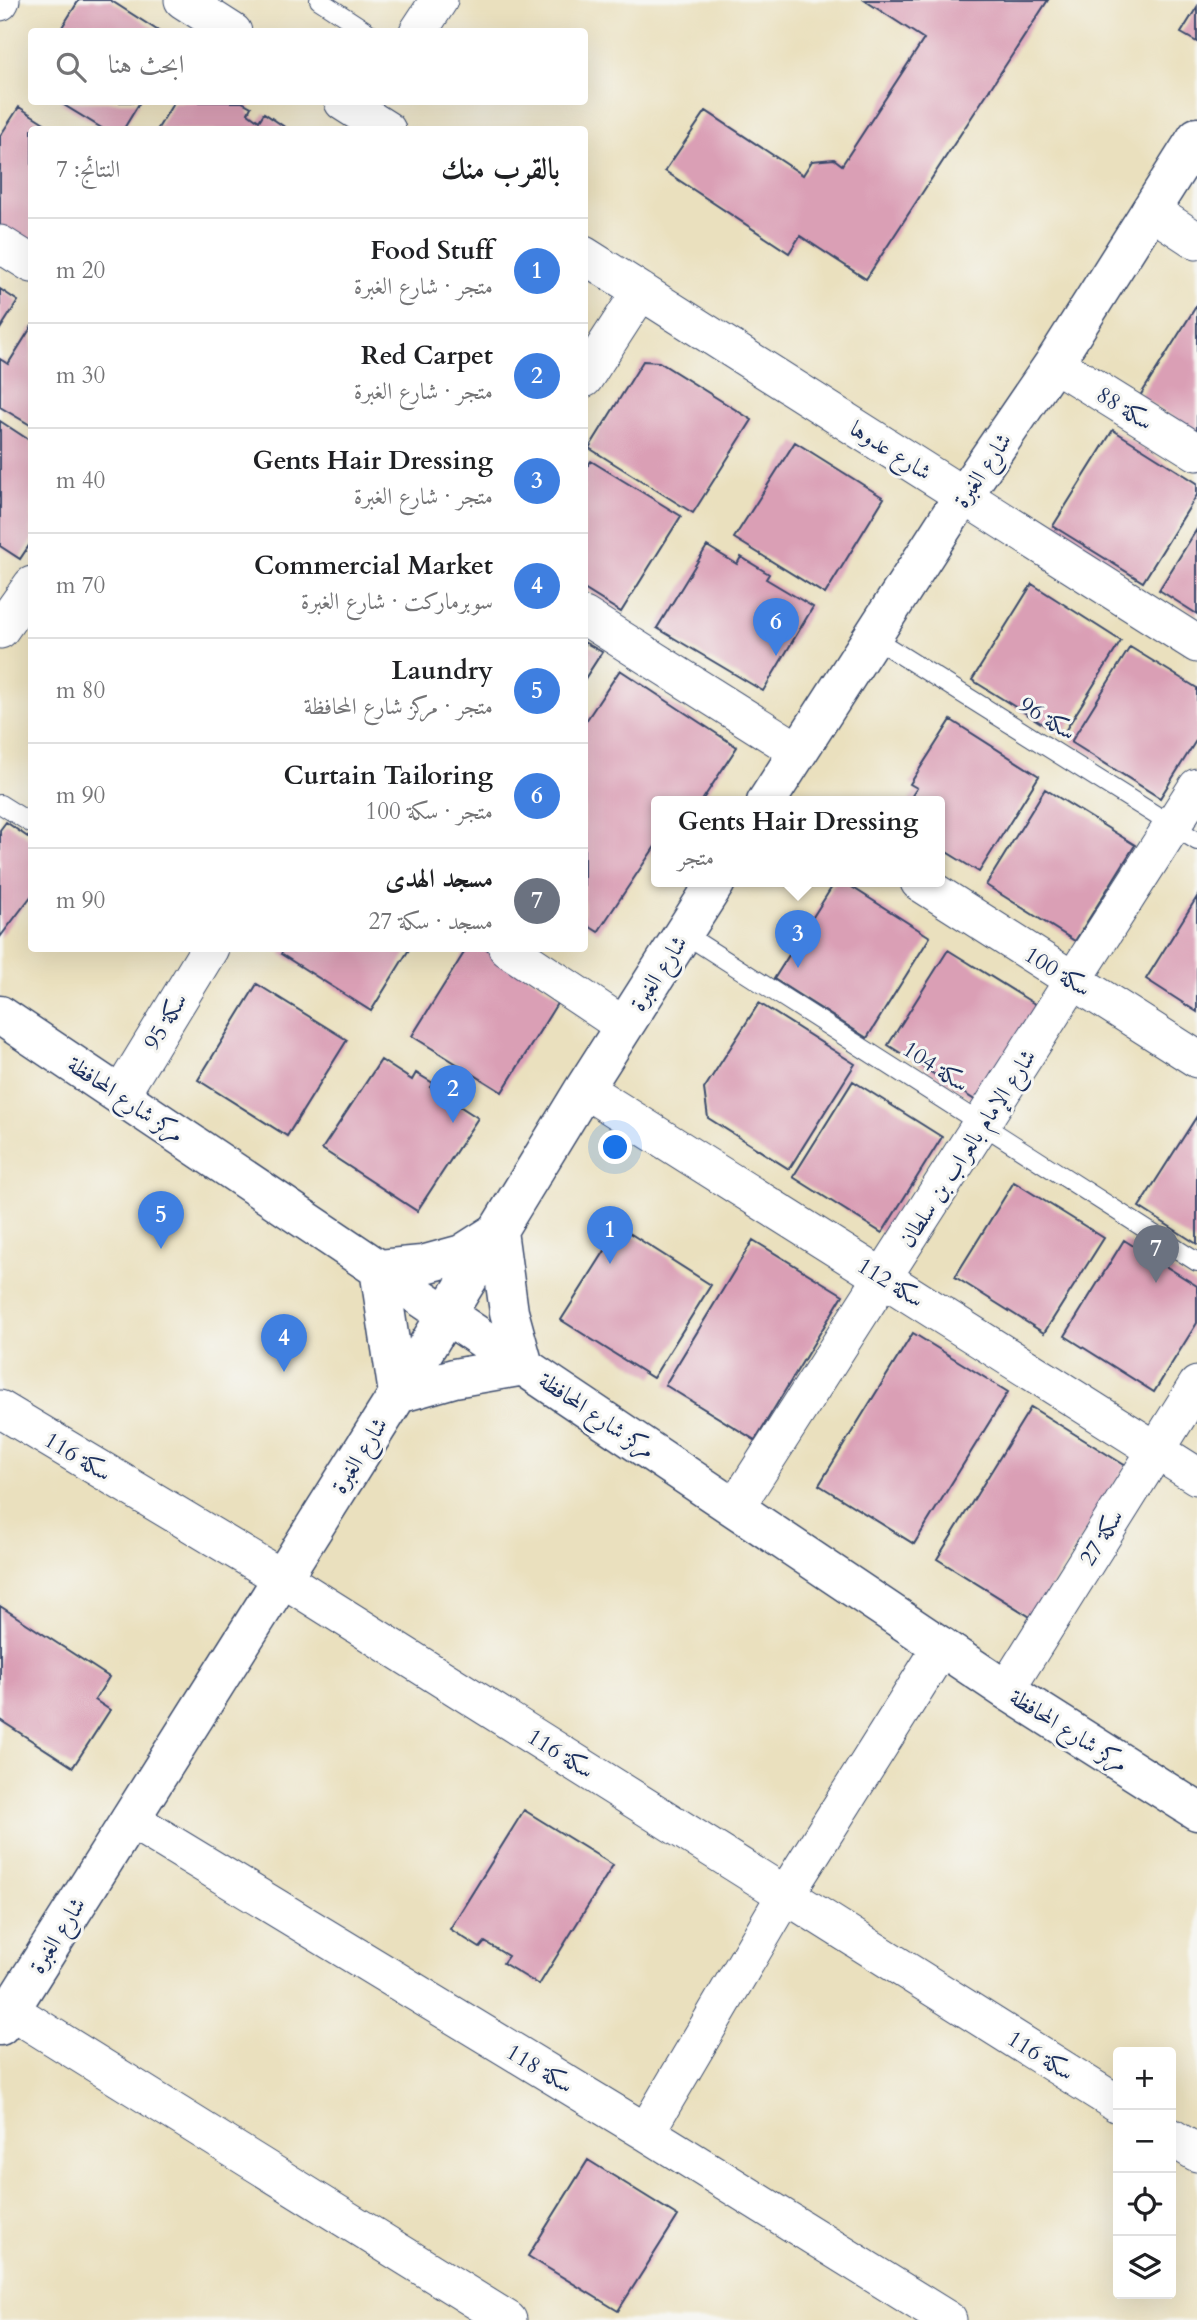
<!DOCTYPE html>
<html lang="ar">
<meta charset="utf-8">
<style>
:root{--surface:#fff;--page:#f2f2f2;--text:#202124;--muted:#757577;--line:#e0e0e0;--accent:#b5179e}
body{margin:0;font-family:Cardo,Amiri,serif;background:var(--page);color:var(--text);direction:rtl}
.controls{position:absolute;right:21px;bottom:21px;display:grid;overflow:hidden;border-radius:7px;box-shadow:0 7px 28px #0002}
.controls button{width:63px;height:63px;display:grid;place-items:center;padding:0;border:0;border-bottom:2px solid var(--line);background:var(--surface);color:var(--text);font:35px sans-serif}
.you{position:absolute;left:616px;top:1148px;width:24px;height:24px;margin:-18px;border:5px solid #fff;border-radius:50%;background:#1a73e8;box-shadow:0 0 0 10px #1a73e833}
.badge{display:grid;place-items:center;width:46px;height:46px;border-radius:50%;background:var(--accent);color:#fff;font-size:23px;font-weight:700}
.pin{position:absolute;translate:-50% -58px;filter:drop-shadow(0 2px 4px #0008)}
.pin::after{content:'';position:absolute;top:37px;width:24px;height:21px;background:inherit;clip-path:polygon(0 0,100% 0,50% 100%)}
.popup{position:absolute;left:651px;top:796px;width:294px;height:91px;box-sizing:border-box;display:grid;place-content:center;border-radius:7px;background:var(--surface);filter:drop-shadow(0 2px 5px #0005);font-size:23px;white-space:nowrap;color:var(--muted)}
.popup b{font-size:26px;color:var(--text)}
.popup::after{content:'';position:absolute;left:50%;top:100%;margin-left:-14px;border:14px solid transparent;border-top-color:var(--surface)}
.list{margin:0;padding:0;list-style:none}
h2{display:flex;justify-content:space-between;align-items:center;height:91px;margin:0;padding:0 28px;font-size:30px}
h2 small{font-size:23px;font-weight:400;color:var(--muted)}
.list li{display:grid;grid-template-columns:46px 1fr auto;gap:21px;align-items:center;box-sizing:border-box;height:105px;padding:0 28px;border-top:2px solid var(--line)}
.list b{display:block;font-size:26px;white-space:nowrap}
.list p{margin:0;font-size:23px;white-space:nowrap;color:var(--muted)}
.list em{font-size:23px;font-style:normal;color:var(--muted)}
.icon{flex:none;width:38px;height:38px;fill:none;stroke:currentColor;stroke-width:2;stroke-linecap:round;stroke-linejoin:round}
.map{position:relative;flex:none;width:1197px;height:2320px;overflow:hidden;direction:ltr}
.search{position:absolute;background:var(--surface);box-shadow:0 7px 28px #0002;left:28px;top:28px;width:560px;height:77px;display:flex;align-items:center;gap:18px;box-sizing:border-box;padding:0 24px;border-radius:7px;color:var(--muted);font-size:26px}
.panel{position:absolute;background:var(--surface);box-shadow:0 7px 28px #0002;left:28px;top:126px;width:560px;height:826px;border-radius:7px;direction:rtl}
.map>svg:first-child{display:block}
</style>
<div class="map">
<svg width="1197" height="2320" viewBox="0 0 1197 2320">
<rect width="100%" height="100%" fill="#f6f6f2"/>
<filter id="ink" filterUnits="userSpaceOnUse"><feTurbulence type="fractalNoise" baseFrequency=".0143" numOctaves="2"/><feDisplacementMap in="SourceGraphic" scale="14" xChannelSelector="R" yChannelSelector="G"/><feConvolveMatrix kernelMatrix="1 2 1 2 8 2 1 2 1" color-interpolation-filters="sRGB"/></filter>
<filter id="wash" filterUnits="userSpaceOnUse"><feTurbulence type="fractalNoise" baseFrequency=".00686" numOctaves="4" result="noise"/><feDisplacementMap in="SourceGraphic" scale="28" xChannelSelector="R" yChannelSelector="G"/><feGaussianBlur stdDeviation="1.57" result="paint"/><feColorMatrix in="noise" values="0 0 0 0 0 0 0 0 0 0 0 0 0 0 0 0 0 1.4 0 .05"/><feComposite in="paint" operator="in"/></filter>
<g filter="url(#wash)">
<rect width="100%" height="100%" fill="#eae0be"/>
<g id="blocks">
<path fill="#da9fb5" d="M79,0H110L160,32H59Z
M864,0H1048L866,279L800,236L789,253L665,171L706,111L803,175L812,161L834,159L842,165L924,39Z
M1197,7V42L1181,33Z
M59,102H140L123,130H105Z
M174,102H242L251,107L248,113L259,121L264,113L289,130H157Z
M19,107L55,130H32V248L0,228V136Z
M0,289L18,301L0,329Z
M1197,305V432L1140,396Z
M32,326V426L0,407V359L8,364Z
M643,361L659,362L752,420L693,513L589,448Z
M0,421L32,442V541L20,559L0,546Z
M1113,430L1197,483V495L1143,582L1053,526Z
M795,442L884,498L825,594L734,538Z
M591,461L681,516L621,612L584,589V471Z
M1197,529V614L1159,590Z
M707,546L737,564L741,557L769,574L766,579L813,607L763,691L657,628Z
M1032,584L1121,641L1062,736L972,680Z
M584,642L602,652L584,680Z
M1130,647L1197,688V739L1160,798L1071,742Z
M620,670L737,747L701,802H656V845L598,932L584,923V724Z
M951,720L1039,776L979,872L940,848V802H908L917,788L910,784Z
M1045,789L1135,845L1075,941L986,885Z
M6,822L32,840V895L0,937V830Z
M835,882H844L930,937L867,1038L774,979Z
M1197,897V1012L1146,979Z
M285,948H410L371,1011L281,954Z
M467,948H485L561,997L502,1092L412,1036Z
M948,950L1038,1006L978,1102L888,1045Z
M257,984L347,1040L287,1136L198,1080Z
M759,1003L855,1064L789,1169L708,1118L704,1089Z
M381,1060L412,1080L416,1073L433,1083L430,1087L478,1118L417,1211L322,1149Z
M853,1081L942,1137L882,1233L793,1177Z
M1197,1116V1244L1139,1207Z
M1014,1182L1104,1238L1044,1333L955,1277Z
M620,1227L711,1285L653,1378L561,1320Z
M753,1240L843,1295L755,1440L665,1385Z
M1124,1240L1197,1286V1323L1154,1392L1065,1336Z
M913,1333L1008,1392L914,1544L819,1485Z
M1031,1407L1126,1466L1032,1618L937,1559Z
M0,1606L109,1677L95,1700L110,1710L73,1767L0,1720Z
M524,1810L613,1865L539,1985L503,1963L508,1956L485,1942L480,1948L450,1929Z
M588,2160L678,2216L618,2311L528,2256Z"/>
</g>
</g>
<g filter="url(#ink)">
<use href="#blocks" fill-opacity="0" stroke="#3a4a6c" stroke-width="2"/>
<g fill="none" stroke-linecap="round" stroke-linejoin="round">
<g stroke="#3a4a6c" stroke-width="20">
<path id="service" d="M319,0L368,32
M872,637L1197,841
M0,804L32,824
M683,933L1197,1262"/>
</g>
<g stroke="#3a4a6c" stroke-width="39">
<path id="minor" d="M183,0L233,32
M0,2L1,0
M418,32L439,0
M343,102L387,130
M1150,210L1197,241
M0,244L32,264
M584,255L1197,644
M1054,363L1197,452
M584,379L641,291
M584,616L798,751
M0,630L32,585
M919,882L1197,1059
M507,948L624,1026
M584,1089L1197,1476
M121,1094L210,948
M0,1409L282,1578L1118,2104
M735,1508L1197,787
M1006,1690L1197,1385
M130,1819L646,2132L948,2320
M10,2010L508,2320
M646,2132L786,1894L942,1646
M1171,2137L1197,2153"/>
</g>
<g stroke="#3a4a6c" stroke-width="41">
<path id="tertiary" d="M766,802L963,496L1054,363L1197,137
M0,1015L1006,1690L1197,1811
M498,1231L509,1312L524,1366L454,1378L398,1394L379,1269L422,1265L462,1254Z
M0,2026L398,1394L584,1089L716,882"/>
</g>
<use href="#service" stroke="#fff" stroke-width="18"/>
<use href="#minor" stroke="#fff" stroke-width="37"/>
<use href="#tertiary" stroke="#fff" stroke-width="38"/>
</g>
</g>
<g text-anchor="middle" stroke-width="6" stroke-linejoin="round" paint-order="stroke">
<g font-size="23" fill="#1b2f5e" stroke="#f6f6f2">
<text transform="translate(1125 408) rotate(32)" y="8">سكة 88</text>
<text transform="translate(891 450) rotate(32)" y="8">شارع عدوها</text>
<text transform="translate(982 470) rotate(-56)" y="8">شارع الغبرة</text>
<text transform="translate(1048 718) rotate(32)" y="8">سكة 96</text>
<text transform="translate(1058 971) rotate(32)" y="8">سكة 100</text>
<text transform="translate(658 973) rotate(-57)" y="8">شارع الغبرة</text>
<text transform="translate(165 1021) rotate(-59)" y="8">سكة 95</text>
<text transform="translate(936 1066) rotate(33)" y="8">سكة 104</text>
<text transform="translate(126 1099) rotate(34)" y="8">مركز شارع المحافظة</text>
<text transform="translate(967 1148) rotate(-57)" y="8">شارع الإمام بالعراب بن سلطان</text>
<text transform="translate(891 1282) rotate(32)" y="8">سكة 112</text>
<text transform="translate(597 1415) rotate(34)" y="8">مركز شارع المحافظة</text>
<text transform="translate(359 1455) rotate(-58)" y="8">شارع الغبرة</text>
<text transform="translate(78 1456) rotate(31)" y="8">سكة 116</text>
<text transform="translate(1101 1537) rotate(-58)" y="8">سكة 27</text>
<text transform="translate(1069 1730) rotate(32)" y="8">مركز شارع المحافظة</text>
<text transform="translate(561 1753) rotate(32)" y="8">سكة 116</text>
<text transform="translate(57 1935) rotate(-58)" y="8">شارع الغبرة</text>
<text transform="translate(1041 2055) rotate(32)" y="8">سكة 116</text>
<text transform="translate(540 2068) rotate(31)" y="8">سكة 118</text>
</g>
</g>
</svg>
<div class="controls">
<button>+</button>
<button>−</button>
<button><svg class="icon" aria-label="locate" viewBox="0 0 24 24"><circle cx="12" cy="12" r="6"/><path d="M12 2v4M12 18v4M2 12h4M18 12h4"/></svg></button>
<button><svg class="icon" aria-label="layers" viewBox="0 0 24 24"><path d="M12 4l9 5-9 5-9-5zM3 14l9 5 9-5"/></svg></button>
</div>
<div class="you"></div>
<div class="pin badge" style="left:610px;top:1264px;background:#3f7fe0">1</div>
<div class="pin badge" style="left:453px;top:1123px;background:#3f7fe0">2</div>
<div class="pin badge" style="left:798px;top:968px;background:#3f7fe0">3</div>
<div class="popup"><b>Gents Hair Dressing</b>متجر</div>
<div class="pin badge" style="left:284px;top:1372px;background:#3f7fe0">4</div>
<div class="pin badge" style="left:161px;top:1249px;background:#3f7fe0">5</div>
<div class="pin badge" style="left:776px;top:656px;background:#3f7fe0">6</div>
<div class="pin badge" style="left:1156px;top:1283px;background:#6b7280">7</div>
<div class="search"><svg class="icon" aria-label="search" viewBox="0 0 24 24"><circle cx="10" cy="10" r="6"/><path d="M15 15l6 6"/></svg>ابحث هنا</div>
<section class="panel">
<h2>بالقرب منك<small>النتائج: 7</small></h2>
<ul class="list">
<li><span class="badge" style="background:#3f7fe0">1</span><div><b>Food Stuff</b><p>متجر · شارع الغبرة</p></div><em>20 m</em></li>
<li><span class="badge" style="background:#3f7fe0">2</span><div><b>Red Carpet</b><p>متجر · شارع الغبرة</p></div><em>30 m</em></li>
<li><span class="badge" style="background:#3f7fe0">3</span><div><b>Gents Hair Dressing</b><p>متجر · شارع الغبرة</p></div><em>40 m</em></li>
<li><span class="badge" style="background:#3f7fe0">4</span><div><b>Commercial Market</b><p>سوبرماركت · شارع الغبرة</p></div><em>70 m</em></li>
<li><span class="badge" style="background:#3f7fe0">5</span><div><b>Laundry</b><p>متجر · مركز شارع المحافظة</p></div><em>80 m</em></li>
<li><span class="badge" style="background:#3f7fe0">6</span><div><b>Curtain Tailoring</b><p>متجر · سكة 100</p></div><em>90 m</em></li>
<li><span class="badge" style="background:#6b7280">7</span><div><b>مسجد الهدى</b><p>مسجد · سكة 27</p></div><em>90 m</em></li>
</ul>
</section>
</div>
